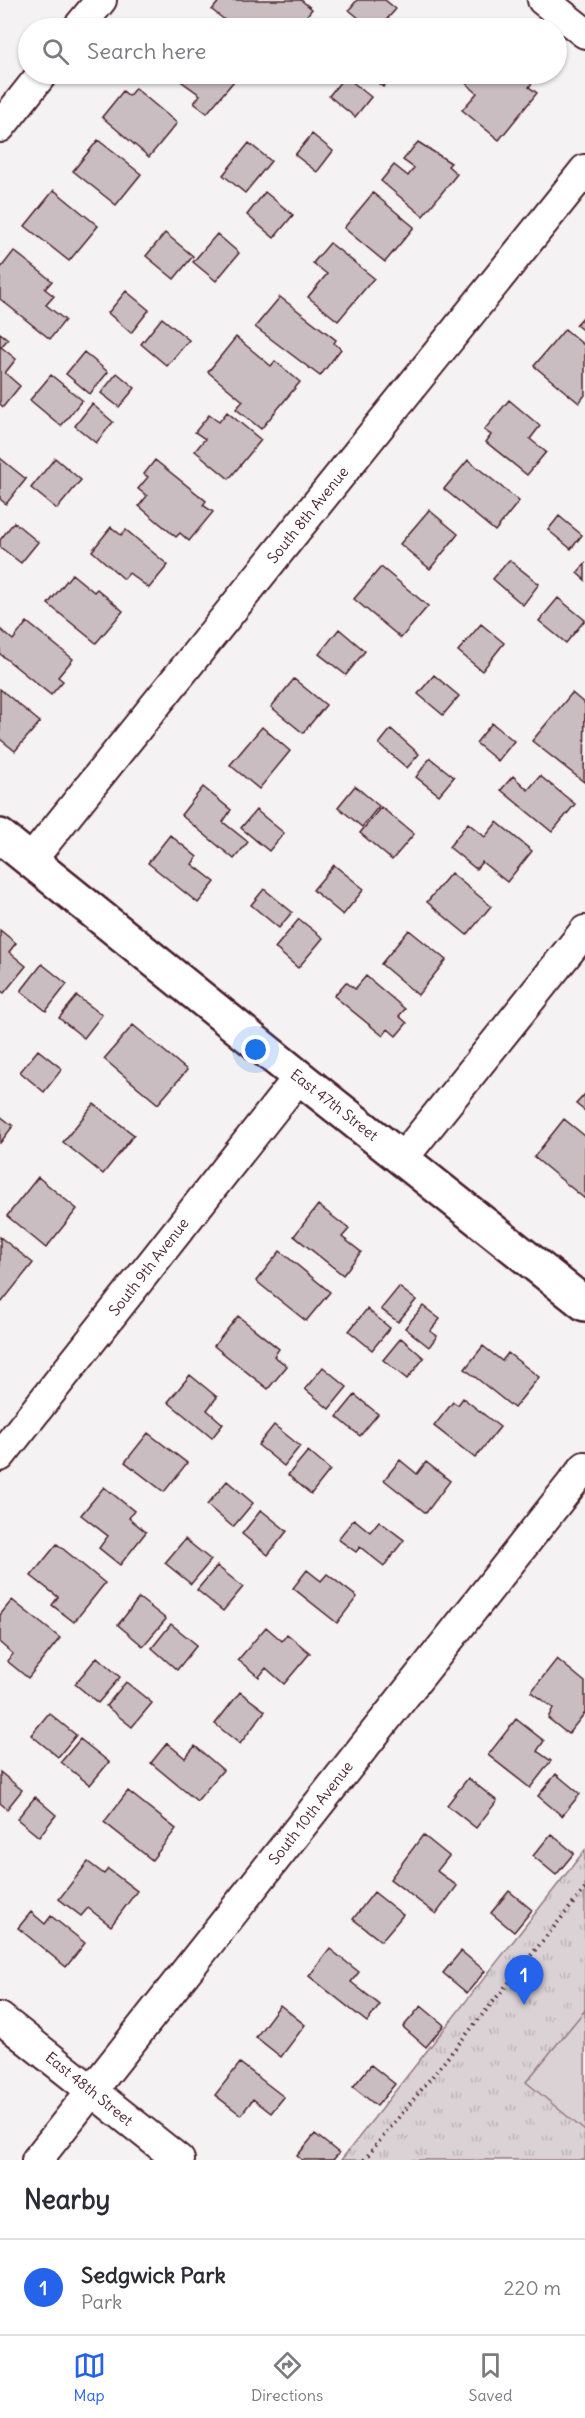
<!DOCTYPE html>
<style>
:root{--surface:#fff;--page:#f2f2f3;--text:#2b2b33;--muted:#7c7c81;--line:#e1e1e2;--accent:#2563eb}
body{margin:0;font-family:Delius,sans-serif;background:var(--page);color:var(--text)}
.you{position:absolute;left:256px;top:1050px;width:21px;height:21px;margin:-15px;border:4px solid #fff;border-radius:50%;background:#1a73e8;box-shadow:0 0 0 9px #1a73e833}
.badge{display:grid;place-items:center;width:39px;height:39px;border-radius:50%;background:var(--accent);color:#fff;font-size:20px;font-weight:700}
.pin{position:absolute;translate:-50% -50px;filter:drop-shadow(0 2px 3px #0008)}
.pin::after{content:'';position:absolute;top:32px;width:21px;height:18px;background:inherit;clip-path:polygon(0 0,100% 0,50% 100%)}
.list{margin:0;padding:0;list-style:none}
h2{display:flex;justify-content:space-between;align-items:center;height:78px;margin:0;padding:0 24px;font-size:26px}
h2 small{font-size:20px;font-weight:400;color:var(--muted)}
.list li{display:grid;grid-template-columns:39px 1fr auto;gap:18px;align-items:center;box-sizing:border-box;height:96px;padding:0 24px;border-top:2px solid var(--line)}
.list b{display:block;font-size:22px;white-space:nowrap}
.list p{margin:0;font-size:20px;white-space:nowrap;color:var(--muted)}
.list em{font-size:20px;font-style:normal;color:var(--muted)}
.icon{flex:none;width:33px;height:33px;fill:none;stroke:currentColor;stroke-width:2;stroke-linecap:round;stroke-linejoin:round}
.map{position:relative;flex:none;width:585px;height:2160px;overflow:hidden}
.search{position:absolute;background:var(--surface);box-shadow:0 2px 4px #0004;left:18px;right:18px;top:18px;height:66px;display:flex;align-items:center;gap:15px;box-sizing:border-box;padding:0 21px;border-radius:33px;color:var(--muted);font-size:22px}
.sheet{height:174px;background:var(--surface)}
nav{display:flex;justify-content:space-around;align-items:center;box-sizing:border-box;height:84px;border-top:2px solid var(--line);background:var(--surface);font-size:16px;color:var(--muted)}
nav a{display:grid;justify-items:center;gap:3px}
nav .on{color:var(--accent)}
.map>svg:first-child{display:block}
</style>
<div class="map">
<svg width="585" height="2160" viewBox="0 0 585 2160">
<defs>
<pattern id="grass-tufts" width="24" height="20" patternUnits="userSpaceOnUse" patternTransform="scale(1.5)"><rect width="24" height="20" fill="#dbd2d5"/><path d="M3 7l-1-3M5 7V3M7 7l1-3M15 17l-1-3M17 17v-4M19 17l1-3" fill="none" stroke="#bdb4b7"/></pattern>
</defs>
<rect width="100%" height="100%" fill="#f4f2f2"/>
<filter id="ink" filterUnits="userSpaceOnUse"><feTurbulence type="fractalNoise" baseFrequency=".0167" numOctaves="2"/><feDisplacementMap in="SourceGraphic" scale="12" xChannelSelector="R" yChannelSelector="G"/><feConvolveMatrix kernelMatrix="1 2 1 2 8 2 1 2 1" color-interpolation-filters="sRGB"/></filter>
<g filter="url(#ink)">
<path fill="url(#grass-tufts)" stroke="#927880" stroke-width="1.5" d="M585,1850V2160H341Z"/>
<path fill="#dbd2d5" stroke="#927880" stroke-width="1.5" d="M585,2010V2131L526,2082Z"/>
<path fill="#cabdc1" stroke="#4a1f2b" stroke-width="1.5" d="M220,0H301L312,9L297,28H235L212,10Z
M357,0H385L396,9L379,28H371L349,10Z
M171,74H237L239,75L207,113L194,103L200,95Z
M367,74H394L383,87Z
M467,74L538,75L529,87L537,93L499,140L462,110L477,93L462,80Z
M345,76L371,97L355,117L329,96Z
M135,88L177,123L149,157L102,117L123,91L129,96Z
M312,134L333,151L317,172L295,155Z
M98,140L141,174L116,205L73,171Z
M418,142L451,163L448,166L457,174L423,216L381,181L394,165L408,176L414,168L403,160Z
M249,143L271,161L245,193L223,175Z
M54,190L98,226L69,261L25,226Z
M265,192L293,215L274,238L247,215Z
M373,193L414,227L385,262L344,228Z
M165,233L193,256L174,279L146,256Z
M217,234L239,253L216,281L193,262Z
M330,243L374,278L338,321L308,297L327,274L313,263Z
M14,251L52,281L45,289L54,296L46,305L65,320L50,339L0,299V269Z
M126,291L149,310L131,333L108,313Z
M280,297L336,340L334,343L341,349L320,376L255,327Z
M585,315V332L576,325Z
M162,318L189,340L167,366L141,344Z
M565,329L585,346V395L579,403L534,366Z
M0,333L8,339L1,347L16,359L5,373L20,386L3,407L0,404Z
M236,337L271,366L275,361L300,382L261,429L236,409L243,401L208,372Z
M84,352L108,372L90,394L66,374Z
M117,373L135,388L119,407L101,393Z
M51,375L82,400L61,426L30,400Z
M509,400L540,426L530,439L546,452L527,475L486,442L491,435L484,430Z
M92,404L113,422L96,443L75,426Z
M227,412L261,440L229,479L195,451L205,439L195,432L209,415L219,422Z
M0,458L26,479L6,504L0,499Z
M55,458L81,480L57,509L31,488Z
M155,460L206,501L203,505L213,512L189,541L180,533L176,537L139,506L147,496L138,489L148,477L144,474Z
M468,460L519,501L495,531L444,489Z
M429,510L458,534L430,569L400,544Z
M559,516L582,535L571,549L548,530Z
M14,522L38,542L21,563L0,547V540Z
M111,527L121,535L126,530L168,565L149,588L129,573L124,579L92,551Z
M509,560L539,584L523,605L493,579Z
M585,564V580L577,573Z
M381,567L428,606L401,638L354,599Z
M72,574L94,592L97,589L123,611L96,643L48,604Z
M558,598L585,620L566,643L539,621Z
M27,622L73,659L58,677L63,681L51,695L0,654V629L13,640Z
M481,624L504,643L482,671L458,651Z
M339,629L365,651L346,675L319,654Z
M434,675L459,696L443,715L418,694Z
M294,679L326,705L303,733L271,707Z
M0,689L40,722L15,751L0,739Z
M572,693L585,704L584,782L532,741Z
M492,723L514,741L498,761L476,743Z
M262,727L290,751L259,789L230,765Z
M391,729L419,754L407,768L379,744Z
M430,758L454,777L439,795L416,777Z
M513,776L528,790L540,776L575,804L552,832L501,790Z
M355,786L379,806L362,827L338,807Z
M203,787L231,810L223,822L248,842L234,859L181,815Z
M381,807L414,834L392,860L360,833Z
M256,810L284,833L269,851L241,828Z
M497,822L532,851L507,882L482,862L476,869L449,847L468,823L485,837Z
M170,835L197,857L192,864L215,882L198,903L148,863Z
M334,865L364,889L343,915L313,890Z
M451,873L491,906L467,935L427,902Z
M264,889L292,912L279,928L251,905Z
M299,919L323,938L298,968L275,948Z
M0,930L16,943L9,952L26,966L4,993L0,990Z
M409,930L446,960L418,995L381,964Z
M42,964L67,984L46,1011L21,991Z
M366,976L405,1009L399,1016L407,1023L396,1036L388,1029L383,1036L334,996L346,982L355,989Z
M77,996L102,1015L84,1038L59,1018Z
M133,1025L187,1070L158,1104L104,1059Z
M38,1050L62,1069L44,1092L20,1072Z
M585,1094V1111L576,1104Z
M94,1104L134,1135L103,1174L63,1142Z
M0,1116L13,1126L0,1143Z
M564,1119L585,1136V1199L534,1157Z
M38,1177L77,1209L46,1248L7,1216Z
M318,1205L349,1229L342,1237L361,1252L343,1275L294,1236Z
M0,1237L33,1263L2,1302L0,1300Z
M280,1251L330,1292L306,1321L256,1281Z
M399,1287L416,1300L398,1322L381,1309Z
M423,1306L440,1319L430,1331L437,1336L429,1347L405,1328Z
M367,1309L390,1328L372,1350L349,1331Z
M238,1316L279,1349L274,1356L287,1366L268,1389L214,1346Z
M401,1338L424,1358L407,1379L383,1360Z
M483,1346L502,1361L508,1353L539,1377L514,1408L465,1369Z
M323,1367L347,1387L329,1409L305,1389Z
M190,1375L217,1397L207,1410L223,1424L212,1438L168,1402Z
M355,1395L378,1414L360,1436L337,1417Z
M463,1398L500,1427L475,1458L434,1426L453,1402L458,1405Z
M274,1425L300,1446L284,1466L258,1445Z
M148,1433L187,1463L164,1492L125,1462Z
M308,1451L330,1470L311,1494L288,1475Z
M400,1460L417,1474L426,1462L450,1481L426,1513L384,1480Z
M227,1481L253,1503L233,1527L207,1505Z
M104,1487L134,1511L129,1518L146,1532L120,1565L99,1548L108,1536L81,1515Z
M261,1510L287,1531L268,1555L242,1534Z
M354,1519L370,1532L379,1521L404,1540L384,1566L360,1547L356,1552L338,1539Z
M185,1539L211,1560L191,1584L165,1563Z
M57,1544L105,1583L74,1622L52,1605L58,1597L31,1576Z
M217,1566L243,1587L223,1611L197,1590Z
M307,1570L321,1581L327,1574L357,1597L337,1623L293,1588Z
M139,1598L166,1619L143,1646L118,1625Z
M12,1600L60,1638L28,1678L7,1661L13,1654L0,1643V1615Z
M171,1624L197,1645L177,1670L152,1648Z
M266,1627L282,1641L287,1634L310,1653L284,1684L266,1668L259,1677L238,1660Z
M97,1657L120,1677L98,1703L75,1684Z
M557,1659L585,1682V1713L568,1734L548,1718L553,1708L531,1692Z
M126,1682L152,1703L132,1727L106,1706Z
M240,1692L265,1711L240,1744L215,1724Z
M49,1713L76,1735L58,1757L31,1735Z
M516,1719L544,1741L537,1751L551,1761L530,1788L488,1755Z
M80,1739L109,1762L90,1785L61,1762Z
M167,1743L185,1758L195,1746L223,1770L197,1801L151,1763Z
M0,1772L22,1790L7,1809L0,1803Z
M556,1774L580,1794L562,1816L538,1796Z
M468,1778L497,1801L476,1828L447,1805Z
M128,1791L176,1829L152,1860L104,1822Z
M35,1797L56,1815L39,1837L17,1819Z
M551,1834L574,1853L556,1875L533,1856Z
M423,1835L449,1856L437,1871L457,1886L436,1914L390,1879Z
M88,1862L104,1874L108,1869L137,1891L111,1926L88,1908L81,1916L59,1899Z
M509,1891L532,1910L514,1932L491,1913Z
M374,1892L403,1915L381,1941L353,1919Z
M31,1912L45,1924L51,1916L85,1943L66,1967L18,1928Z
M330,1949L359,1972L351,1982L380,2005L367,2022L309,1976Z
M461,1951L485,1971L467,1993L443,1973Z
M280,2005L305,2025L281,2057L256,2037Z
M421,2006L444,2025L426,2047L403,2027Z
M240,2063L284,2097L271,2113L253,2099L241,2115L215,2095Z
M371,2065L395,2084L377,2106L353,2087Z
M315,2134L339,2153L333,2160H302L297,2156Z"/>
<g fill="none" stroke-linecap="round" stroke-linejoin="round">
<g stroke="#4a1f2b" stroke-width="34">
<path id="street" d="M543,0L585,33
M78,28L101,0
M0,127L42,74
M31,860L585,170
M402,1159L585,931
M0,1456L299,1077
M0,2018L179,2160
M37,2160L585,1467"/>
</g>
<g stroke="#4a1f2b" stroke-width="38">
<path id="secondary" d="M0,836L299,1077L585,1304"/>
</g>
<path stroke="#4a1f2b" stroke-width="4" stroke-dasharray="1.5 4.5" stroke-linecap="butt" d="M364,2160L585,1889"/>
<use href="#street" stroke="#fff" stroke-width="30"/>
<use href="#secondary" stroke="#fff" stroke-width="33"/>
</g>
</g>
<g text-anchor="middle" stroke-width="6" stroke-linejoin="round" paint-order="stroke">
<g font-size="15" fill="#4a1f2b" stroke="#fff">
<text transform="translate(308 515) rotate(-51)" y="5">South 8th Avenue</text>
<text transform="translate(334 1105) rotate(38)" y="5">East 47th Street</text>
<text transform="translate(149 1267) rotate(-52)" y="5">South 9th Avenue</text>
<text transform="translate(311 1813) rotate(-52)" y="5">South 10th Avenue</text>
<text transform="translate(89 2089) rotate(39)" y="5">East 48th Street</text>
</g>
</g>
</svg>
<div class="you"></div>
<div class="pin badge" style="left:524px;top:2005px">1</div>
<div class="search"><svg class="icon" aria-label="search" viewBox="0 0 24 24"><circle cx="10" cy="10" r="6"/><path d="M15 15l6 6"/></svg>Search here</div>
</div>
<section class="sheet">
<h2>Nearby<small></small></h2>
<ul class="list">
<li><span class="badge">1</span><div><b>Sedgwick Park</b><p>Park</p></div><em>220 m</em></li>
</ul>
</section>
<nav>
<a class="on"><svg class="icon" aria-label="map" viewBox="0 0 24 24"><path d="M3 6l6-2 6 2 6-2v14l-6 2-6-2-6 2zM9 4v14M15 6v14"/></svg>Map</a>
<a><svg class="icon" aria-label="directions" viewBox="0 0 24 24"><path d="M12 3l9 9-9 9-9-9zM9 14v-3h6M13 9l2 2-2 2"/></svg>Directions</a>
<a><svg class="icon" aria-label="saved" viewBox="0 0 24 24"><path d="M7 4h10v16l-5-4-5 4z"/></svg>Saved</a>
</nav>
